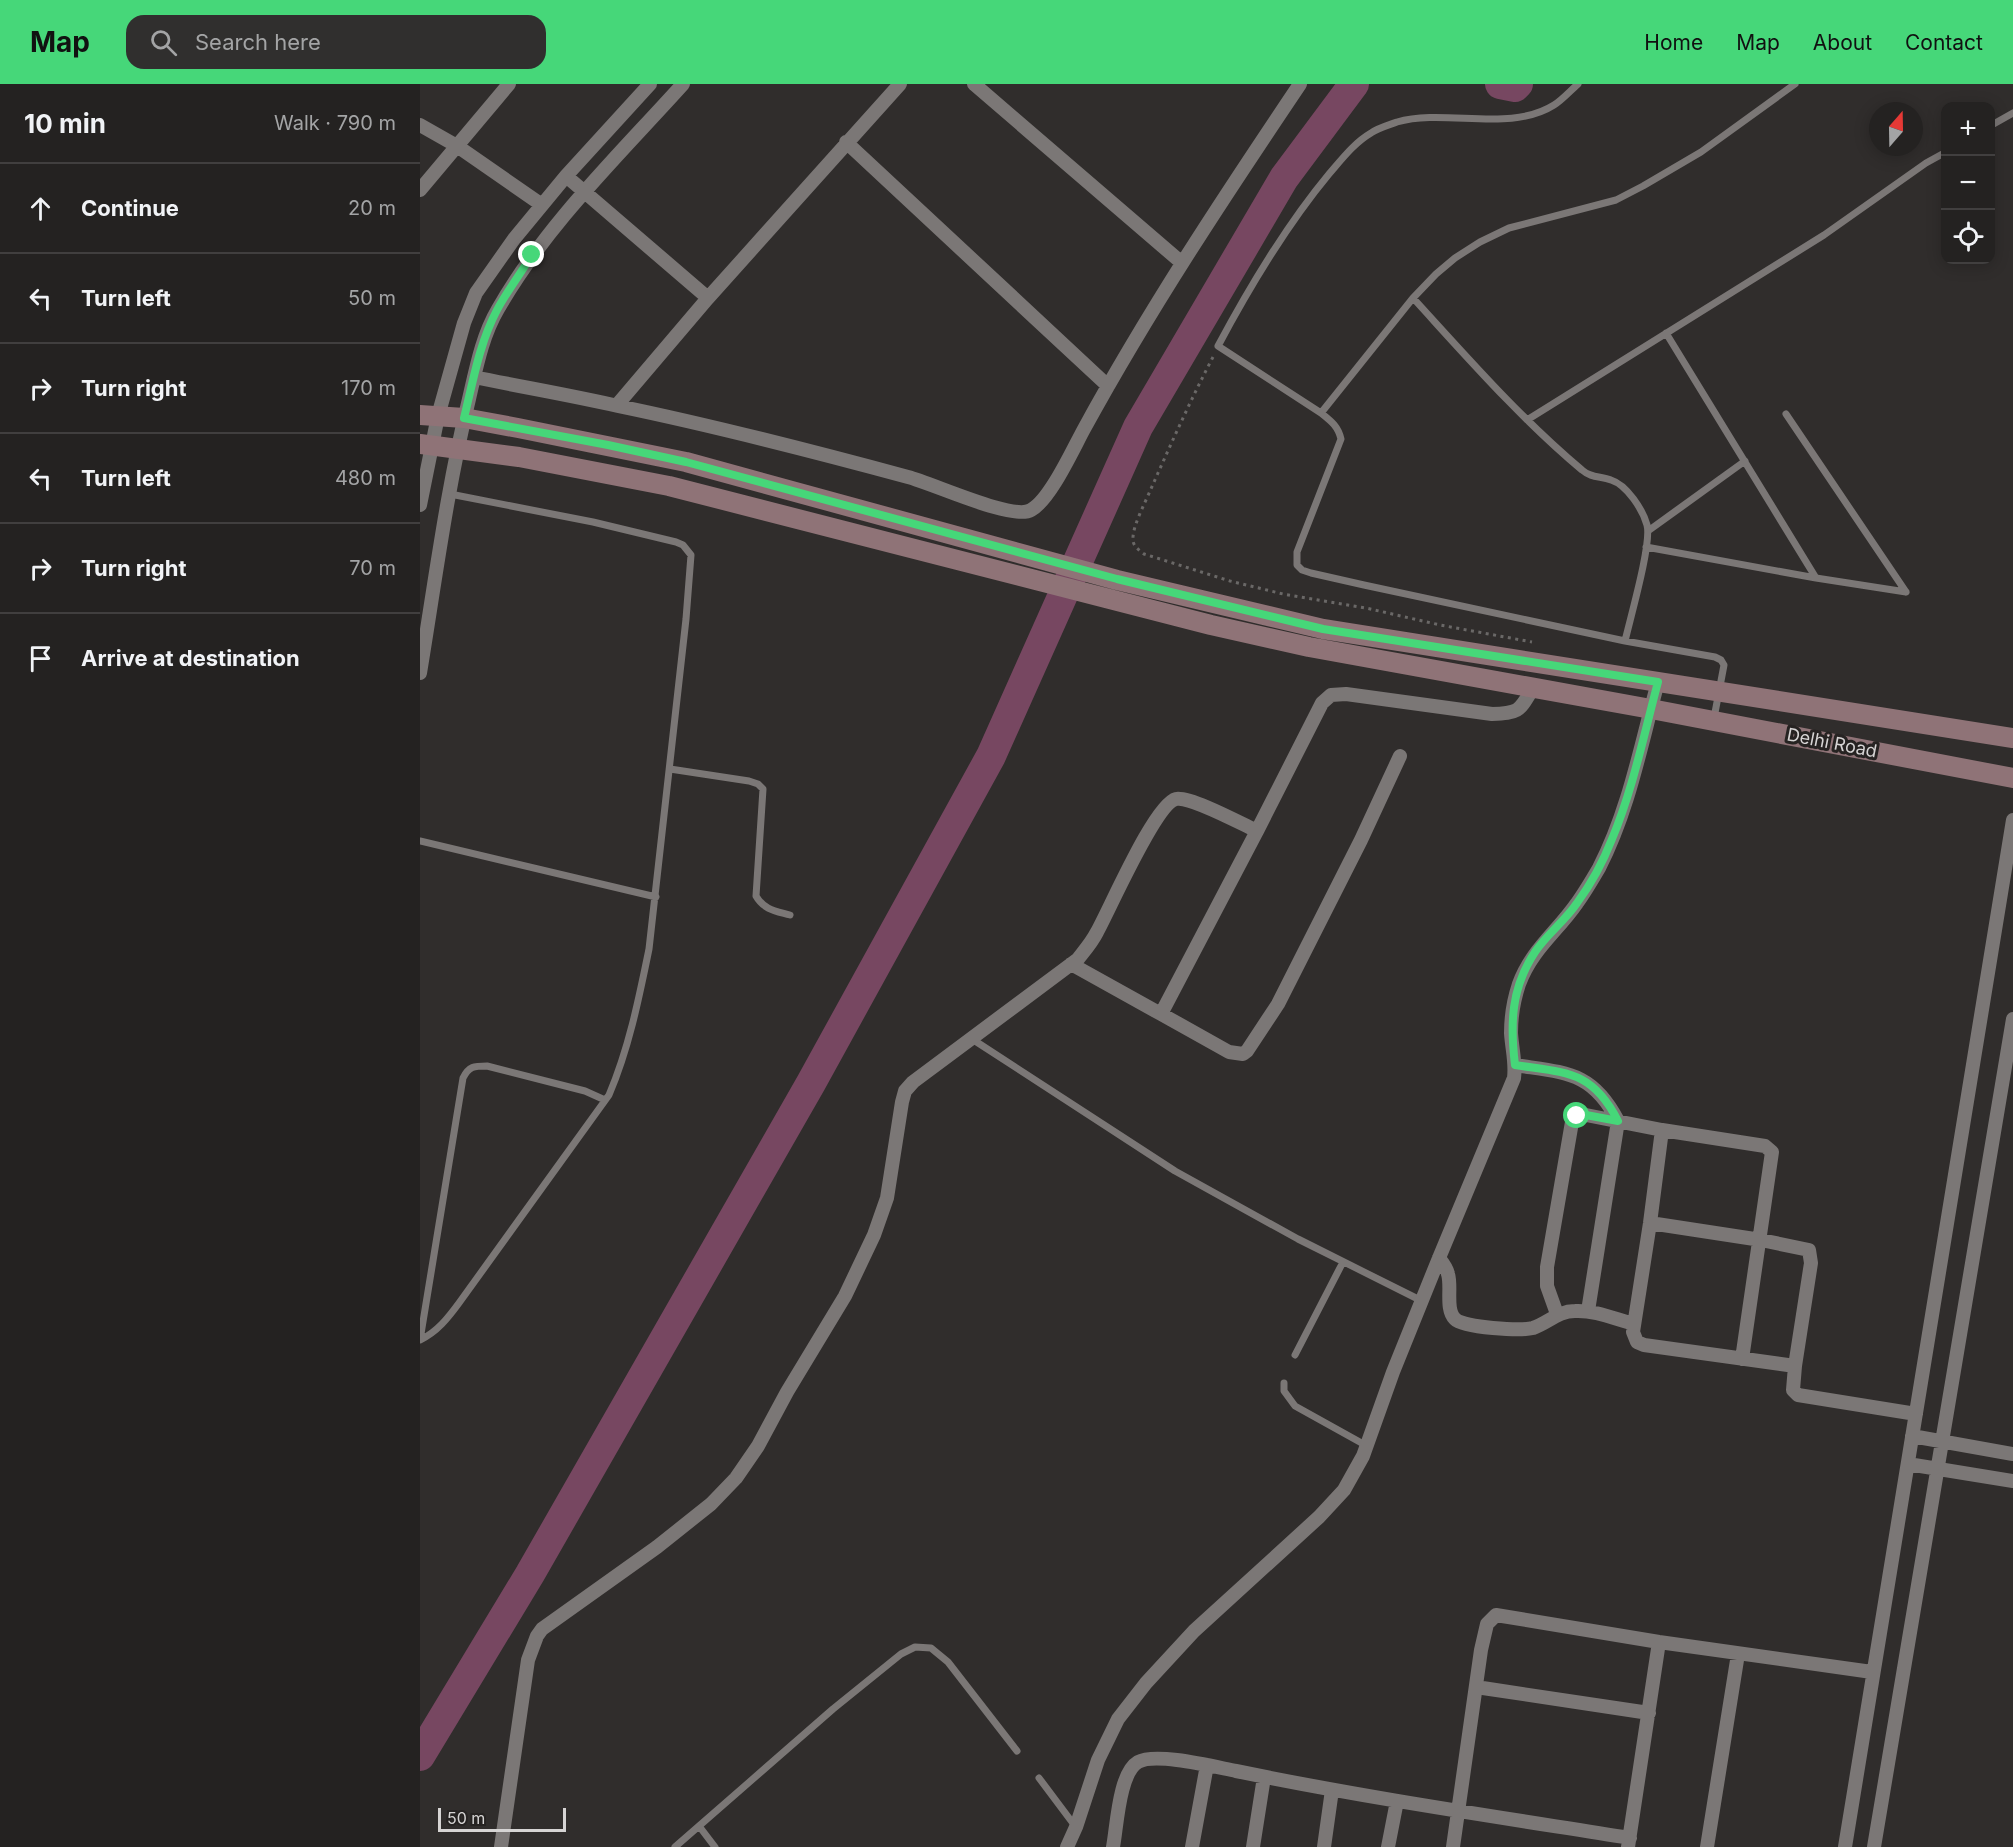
<!DOCTYPE html>
<meta charset="utf-8">
<style>
:root{--surface:#242221;--page:#302f2e;--text:#f1f3f6;--muted:#a3a4a5;--line:#413f3f;--accent:#46d779}
body{margin:0;font-family:Inter,sans-serif;background:var(--page);color:var(--text)}
.controls{position:absolute;right:18px;top:18px;display:grid;overflow:hidden;border-radius:12px;box-shadow:0 3px 15px #0003}
.controls button{width:54px;height:54px;display:grid;place-items:center;padding:0;border:0;border-bottom:2px solid var(--line);background:var(--surface);color:var(--text);font:30px sans-serif}
.compass{position:absolute;left:1449px;top:18px;width:54px;height:54px;border-radius:50%;background:var(--surface);box-shadow:0 3px 15px #0003;rotate:20deg}
.scale{position:absolute;left:18px;bottom:15px;width:128px;box-sizing:border-box;padding-left:6px;border:3px solid #d6d4d4;border-top:0;font-size:16px;line-height:21px;white-space:nowrap;color:#d6d4d4;-webkit-text-stroke:4px #262322;paint-order:stroke}
.stop{position:absolute;width:18px;height:18px;margin:-14px;border:4px solid #46d779;border-radius:50%;background:#fff}
.stop.end{background:#46d779;border-color:#fff;box-shadow:0 2px 6px #0008}
.list{margin:0;padding:0;list-style:none}
h2{display:flex;justify-content:space-between;align-items:center;height:78px;margin:0;padding:0 24px;font-size:26px}
h2 small{font-size:20px;font-weight:400;color:var(--muted)}
.list li{display:grid;grid-template-columns:39px 1fr auto;gap:18px;align-items:center;box-sizing:border-box;height:90px;padding:0 24px;border-top:2px solid var(--line)}
.list b{display:block;font-size:22px;white-space:nowrap}
.list em{font-size:20px;font-style:normal;color:var(--muted)}
.icon{flex:none;width:33px;height:33px;fill:none;stroke:currentColor;stroke-width:2;stroke-linecap:round;stroke-linejoin:round}
.map{position:relative;flex:none;width:1593px;height:1763px;overflow:hidden}
header{display:flex;align-items:center;gap:36px;box-sizing:border-box;height:84px;padding:0 30px;background:var(--accent);color:#111}
header strong{font-size:28px}
nav{display:flex;gap:33px;margin-inline-start:auto;font-size:21px}
.search{width:420px;height:54px;background:var(--page);display:flex;align-items:center;gap:15px;box-sizing:border-box;padding:0 21px;border-radius:18px;color:var(--muted);font-size:22px}
main{display:flex}
aside{flex:1;background:var(--surface)}
.map>svg:first-child{display:block}
</style>
<header>
<strong>Map</strong>
<div class="search"><svg class="icon" aria-label="search" viewBox="0 0 24 24"><circle cx="10" cy="10" r="6"/><path d="M15 15l6 6"/></svg>Search here</div>
<nav><a>Home</a><a>Map</a><a>About</a><a>Contact</a></nav>
</header>
<main>
<aside>
<h2>10 min<small>Walk · 790 m</small></h2>
<ul class="list">
<li><svg class="icon" aria-label="ahead" viewBox="0 0 24 24"><path d="M12 20V5M6 11l6-6 6 6"/></svg><div><b>Continue</b></div><em>20 m</em></li>
<li><svg class="icon" aria-label="left" viewBox="0 0 24 24"><path d="M17 20v-9H6M10 6l-5 5 5 5"/></svg><div><b>Turn left</b></div><em>50 m</em></li>
<li><svg class="icon" aria-label="right" viewBox="0 0 24 24"><path d="M7 20v-9h11M14 6l5 5-5 5"/></svg><div><b>Turn right</b></div><em>170 m</em></li>
<li><svg class="icon" aria-label="left" viewBox="0 0 24 24"><path d="M17 20v-9H6M10 6l-5 5 5 5"/></svg><div><b>Turn left</b></div><em>480 m</em></li>
<li><svg class="icon" aria-label="right" viewBox="0 0 24 24"><path d="M7 20v-9h11M14 6l5 5-5 5"/></svg><div><b>Turn right</b></div><em>70 m</em></li>
<li><svg class="icon" aria-label="arrive" viewBox="0 0 24 24"><path d="M6 21V4h12l-3 4 3 4H6"/></svg><div><b>Arrive at destination</b></div></li>
</ul>
</aside>
<div class="map">
<svg width="1593" height="1763" viewBox="0 0 1593 1763">
<rect width="100%" height="100%" fill="#302d2c"/>
<g fill="none" stroke-linecap="round" stroke-linejoin="round">
<path stroke="#774761" stroke-width="30" d="M1080,0L1095,3L1098,0
M0,1672L110,1490L391,999L571,672L718,343L864,94L934,0"/>
<path stroke="#6a6867" stroke-width="3" stroke-dasharray="3 4.5" stroke-linecap="butt" d="M793,273C770,317 750,362 730,407C725,419 712,443 713,456C713,462 719,466 724,470L810,497L863,510L946,524L1020,541L1112,558"/>
<path stroke="#7b7776" stroke-width="7" d="M1158,0C1150,7 1142,16 1134,21C1090,49 1025,24 977,38C969,41 958,44 951,49C934,59 922,75 909,90C865,143 830,202 798,262L901,329C911,337 918,342 921,355L877,468V481L882,486L891,489L944,501L1205,557L1295,573L1301,576L1304,581L1294,634
M1570,42L1593,29
M993,214C1047,273 1100,334 1162,386C1171,394 1181,392 1191,396C1207,401 1223,426 1227,441C1232,459 1210,535 1205,557
M1246,249L1396,494L1486,508
M901,329L993,214L1016,190L1035,174L1060,158L1089,144L1196,116L1223,102L1281,68L1375,0
M1366,330L1486,508
M1107,336L1404,151L1506,79L1526,68
M1228,447L1325,377
M1226,463L1396,494
M250,685L329,697L338,700L343,705L336,812C344,826 356,827 370,831
M0,757L236,813
M552,955L755,1087L878,1155L1002,1217
M0,1256C17,1248 28,1234 39,1219L189,1011C209,964 219,914 229,865L266,535L271,471L263,461L256,458L173,438L30,410
M0,1256L43,994C49,982 54,982 67,982L165,1007L185,1016
M875,1271L923,1178
M864,1299V1307L875,1322L947,1362
M619,1694L655,1742
M279,1742L295,1763
M255,1763L413,1625L481,1570L495,1563L511,1564L528,1578L597,1667"/>
<path stroke="#7b7776" stroke-width="14" d="M554,0L762,179
M0,41L37,62L122,121
M426,58L688,302
M146,92L288,214
M0,106L89,0
M54,293C102,303 150,311 198,322C295,342 392,367 488,393C512,399 593,437 611,426C630,416 653,365 664,345C729,226 804,113 880,0
M197,321L288,214L480,0
M0,421L18,332L44,239L56,209L94,155L146,92L230,0
M0,589C15,498 27,405 49,315C56,285 62,252 78,225C126,141 199,71 263,0
M651,880L741,930L837,747
M741,930L809,968L823,970L827,967L858,920L941,756L980,672
M1095,981C1146,989 1172,987 1198,1037L1168,1227
M1230,1139L1341,1156L1389,1166L1391,1179L1375,1282
M1019,1174C1023,1179 1027,1184 1028,1190C1032,1203 1025,1225 1035,1235C1044,1244 1101,1247 1113,1244C1128,1239 1138,1227 1155,1227C1175,1226 1195,1235 1214,1240
M1137,1230L1127,1202V1183L1152,1038L1157,1032L1166,1031L1242,1046
M1322,1275L1352,1068L1345,1062L1242,1046L1230,1139L1213,1248L1217,1258L1224,1261L1375,1282L1373,1306L1378,1311L1496,1330
M1492,1352L1593,1370
M1488,1380L1593,1397
M1056,1603L1229,1629
M81,1763L108,1576L117,1552L122,1545L237,1463L291,1420L316,1394L338,1362L367,1308L425,1212L454,1151L467,1114L482,1018L485,1007L493,998L658,875C665,866 672,858 677,848C690,825 735,720 756,715C770,712 822,740 837,747L902,619L911,611L926,610L1072,630C1100,629 1099,627 1113,604
M647,1763L656,1743L678,1676L698,1635L726,1599L774,1547L899,1433L924,1406L943,1372L973,1288L1019,1174L1094,994C1096,979 1092,965 1091,949C1091,933 1094,915 1099,900C1112,865 1137,848 1157,819C1165,808 1172,796 1179,784C1209,726 1221,660 1238,598
M693,1763C697,1742 699,1689 718,1678C736,1668 795,1683 816,1687C947,1714 1078,1733 1210,1754
M772,1763L787,1681
M833,1763L844,1693
M904,1763L912,1706
M968,1763L977,1717
M1033,1763L1061,1566L1067,1540L1076,1531L1239,1558L1452,1588
M1208,1763L1239,1558
M1287,1763L1318,1570
M1425,1763L1593,736
M1454,1763L1593,935"/>
<path stroke="#8f7377" stroke-width="20" d="M0,331L44,334L98,344L266,378L697,496L903,545L1593,654
M0,360L99,373L249,402L791,541L889,563L1231,625L1593,694"/>
</g>
<g fill="none" stroke-linecap="round" stroke-linejoin="round">
<path stroke="#46d779" stroke-width="8" d="M112,171C101,189 87,207 77,226C59,260 53,298 44,334L188,361L266,378L697,495L903,545L1238,598C1224,650 1213,705 1192,755C1183,778 1171,800 1157,819C1145,837 1127,850 1115,868C1091,904 1090,940 1095,981C1146,989 1172,986 1198,1037L1166,1031L1157,1032"/>
</g>
<g text-anchor="middle" stroke-width="6" stroke-linejoin="round" paint-order="stroke">
<g font-size="18" fill="#d6d4d4" stroke="#262322">
<text transform="translate(1412 659) rotate(11)" y="6">Delhi Road</text>
</g>
</g>
</svg>
<div class="controls">
<button>+</button>
<button>−</button>
<button><svg class="icon" aria-label="locate" viewBox="0 0 24 24"><circle cx="12" cy="12" r="6"/><path d="M12 2v4M12 18v4M2 12h4M18 12h4"/></svg></button>
</div>
<svg class="compass" viewBox="-18 -18 36 36"><path d="M0-13l5 13h-10z" fill="#e53935"/><path d="M0 13l5-13h-10z" fill="#a3a4a5"/></svg>
<div class="scale">50 m</div>
<div class="stop" style="left:1157px;top:1032px"></div>
<div class="stop end" style="left:112px;top:171px"></div>
</div>
</main>
